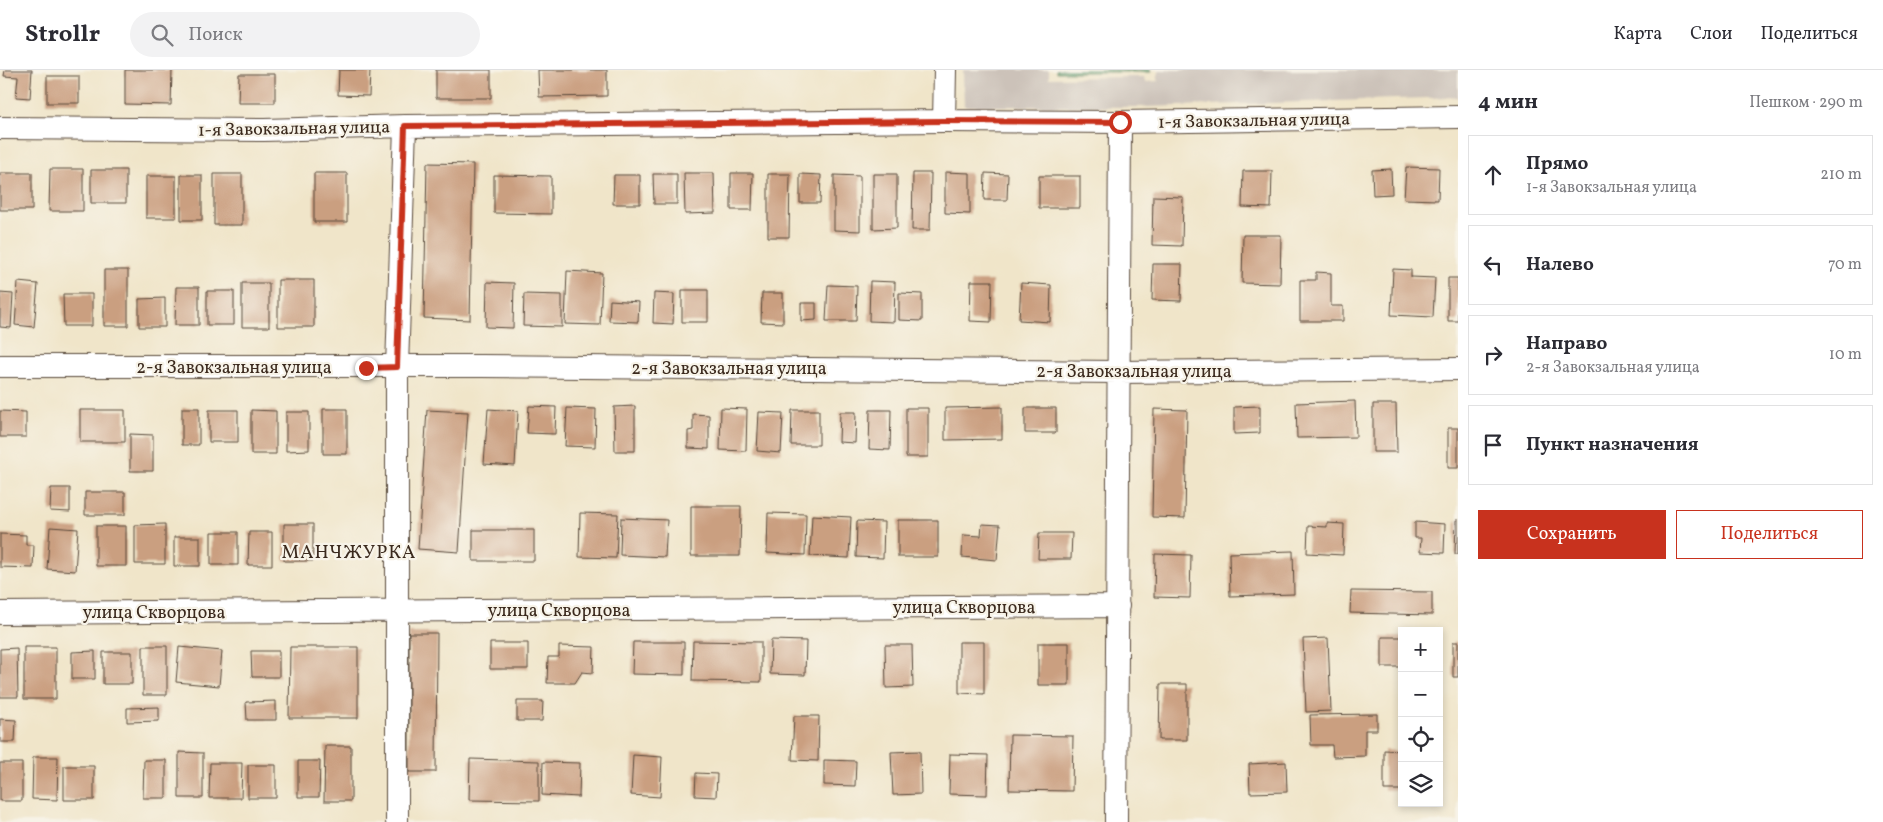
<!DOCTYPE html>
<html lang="ru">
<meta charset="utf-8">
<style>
:root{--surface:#fff;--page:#f2f2f3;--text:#2b2b33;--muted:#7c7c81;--line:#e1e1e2;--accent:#c8321e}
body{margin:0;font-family:Vollkorn,serif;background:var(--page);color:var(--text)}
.controls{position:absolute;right:15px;bottom:15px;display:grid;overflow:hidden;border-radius:0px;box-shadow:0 2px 8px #0003}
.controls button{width:45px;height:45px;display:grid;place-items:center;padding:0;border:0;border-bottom:1px solid var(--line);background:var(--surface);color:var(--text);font:25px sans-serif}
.stop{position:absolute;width:15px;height:15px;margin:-11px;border:4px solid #c8321e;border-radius:50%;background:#fff}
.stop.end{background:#c8321e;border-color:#fff;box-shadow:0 1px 5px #0008}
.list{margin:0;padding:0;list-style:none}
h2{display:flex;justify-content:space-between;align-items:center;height:65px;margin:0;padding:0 20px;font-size:21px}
h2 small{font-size:16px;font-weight:400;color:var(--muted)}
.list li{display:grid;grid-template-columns:32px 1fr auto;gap:15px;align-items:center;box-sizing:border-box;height:80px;margin:0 10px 10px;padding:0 10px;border:1px solid var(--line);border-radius:0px}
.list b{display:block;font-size:19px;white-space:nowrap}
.list p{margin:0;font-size:16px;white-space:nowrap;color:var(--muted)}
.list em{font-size:16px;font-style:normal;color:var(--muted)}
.actions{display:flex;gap:10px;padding:15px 20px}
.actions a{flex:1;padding:11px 0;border:1px solid var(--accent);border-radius:0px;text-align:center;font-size:18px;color:var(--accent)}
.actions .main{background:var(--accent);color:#fff}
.icon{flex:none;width:28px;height:28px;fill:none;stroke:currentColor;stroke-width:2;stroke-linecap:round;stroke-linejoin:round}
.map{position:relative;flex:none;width:1458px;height:752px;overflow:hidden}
header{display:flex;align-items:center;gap:30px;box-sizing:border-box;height:70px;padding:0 25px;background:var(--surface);border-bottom:1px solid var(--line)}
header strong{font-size:24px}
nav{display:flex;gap:28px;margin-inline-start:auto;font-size:18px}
.search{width:350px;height:45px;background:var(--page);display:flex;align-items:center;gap:12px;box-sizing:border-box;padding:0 18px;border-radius:28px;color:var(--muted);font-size:19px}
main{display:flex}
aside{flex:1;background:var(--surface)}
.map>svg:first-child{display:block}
</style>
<header>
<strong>Strollr</strong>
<div class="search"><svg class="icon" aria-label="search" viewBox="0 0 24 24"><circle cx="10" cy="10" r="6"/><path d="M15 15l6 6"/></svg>Поиск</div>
<nav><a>Карта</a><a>Слои</a><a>Поделиться</a></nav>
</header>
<main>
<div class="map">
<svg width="1458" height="752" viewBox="0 0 1458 752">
<rect width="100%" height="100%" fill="#f7f3e8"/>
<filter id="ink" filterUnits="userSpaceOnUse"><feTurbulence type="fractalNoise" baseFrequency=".02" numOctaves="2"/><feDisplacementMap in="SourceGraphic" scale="10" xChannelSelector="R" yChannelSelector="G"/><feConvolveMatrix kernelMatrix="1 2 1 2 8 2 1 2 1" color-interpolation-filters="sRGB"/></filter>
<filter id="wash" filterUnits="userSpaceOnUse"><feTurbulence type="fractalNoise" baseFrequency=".0096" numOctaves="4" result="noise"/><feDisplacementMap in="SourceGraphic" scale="20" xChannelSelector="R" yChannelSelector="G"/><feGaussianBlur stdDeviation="1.12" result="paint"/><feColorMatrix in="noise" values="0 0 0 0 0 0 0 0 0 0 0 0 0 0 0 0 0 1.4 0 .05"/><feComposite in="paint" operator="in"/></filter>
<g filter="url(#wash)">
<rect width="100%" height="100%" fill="#f0e5c9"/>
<path fill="#ccc2b9" d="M963,0H1049V8L1144,7L1145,12L1158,11V0H1458V27L1146,37L964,36Z"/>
<path fill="#6bbc88" stroke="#537353" d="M1056,0H1150L1151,2H1056Z"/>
<g id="blocks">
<path fill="#ca9f80" d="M5,0H32L30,28L16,27L18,7L4,6Z
M125,0H172L171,35L125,34Z
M339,0H370L369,26L338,25Z
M436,0H491V28H436Z
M538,0H607V26L539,27Z
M239,4H275V33H238Z
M47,6H79V33H47Z
M427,93L473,94L470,250L424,248Z
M1406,97L1439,98L1438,130L1404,129Z
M50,99H83V141H49Z
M1391,99L1392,124L1373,125L1372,100Z
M91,100H126V133H91Z
M1243,101H1272L1271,138L1242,137Z
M945,102L970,103V144L945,143Z
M0,103H32V140H0Z
M314,103H347V152H314Z
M684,103H714L715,143L685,144Z
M731,103H753L752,140H731Z
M913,103H931L930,160H912Z
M985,103L1008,104L1007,130H984Z
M214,104H242V155H214Z
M653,104H677V134H654Z
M768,104H790L789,167H768Z
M800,104L821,105L820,133H800Z
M873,104H897V158L873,159Z
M181,105H202V150H181Z
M494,105L551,106V144L494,143Z
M614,105H640V134H613Z
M834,105L860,106V161L834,160Z
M146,106H176V148H146Z
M1039,106H1080V138H1039Z
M1153,126L1183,127L1182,176L1152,175Z
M1243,165H1281L1280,214L1242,213Z
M1153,194H1182L1181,231L1152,230Z
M1393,199L1411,200V207L1435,208L1433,247L1391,245Z
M104,200H128V256H104Z
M567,201L602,203L600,255L565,254Z
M1316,202L1331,203V236H1343V251H1300V210H1316Z
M1448,208H1458V251H1448Z
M278,210H314V257H278Z
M870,211L895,212L894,252L869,251Z
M971,211H992L991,252L970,251Z
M18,212L38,214L34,257L15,255Z
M487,212L514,213L513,258L486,257Z
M242,213H269V257H242Z
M1021,213L1051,215L1050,252L1019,250Z
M828,215L857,216L856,251H826Z
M176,217H199V255H175Z
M682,220H708V252H682Z
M207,221H234V255H207Z
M0,223L13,224L11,258L0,257Z
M654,223L674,224L673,254L653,253Z
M762,223H783V253L761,252Z
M899,223L922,224V251L899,250Z
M63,224H92V256H64Z
M524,224L562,225V257L523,256Z
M165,228V257H139V229Z
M610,230L639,232L638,252L609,251Z
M801,233H816V250L801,251Z
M1355,331L1356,367L1297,368L1296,333Z
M1373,334H1396L1397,382H1373Z
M529,336L556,337L555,364L527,363Z
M635,336V381H615L614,337Z
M1260,336V363L1234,364V337Z
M1002,337V369L945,370V338Z
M182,338H199V375H182Z
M567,338L596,339L595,377L565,376Z
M721,338L747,339L746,381L720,380Z
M906,338H928V387H906Z
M1025,338H1056V363H1025Z
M323,339H347V384H323Z
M488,339L518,341L515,396L484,394Z
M1154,339L1187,340L1185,448L1152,447Z
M80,340H125V372H80Z
M209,340H238V372H209Z
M251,340L276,341V384H251Z
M427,340L468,342L459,482L418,479Z
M792,340H819V375H791Z
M870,340H891L890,380L869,379Z
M0,341L26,342V367H0Z
M286,342H309V380L286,381Z
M759,342L783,343L781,383L757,381Z
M840,342H856L855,373L839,372Z
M693,344L709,345V379L688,378V361L693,360Z
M1448,358H1458V398H1448Z
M130,364L153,365V401H130Z
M51,418H70V442L50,441Z
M85,422H125V445H85Z
M691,436H741L740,486H691Z
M580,443L618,444L616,488L579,487Z
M768,443L806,444L805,485L767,483Z
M812,445L851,447L849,488L810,486Z
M621,448L667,450L665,487L620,485Z
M898,450H938V487H898Z
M1456,450H1458V484H1455Z
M857,451L884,452L883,488L856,487Z
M1415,452L1445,454L1444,483L1420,482L1421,468H1415Z
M1327,453L1344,454L1343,485L1307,483L1308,456L1327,457Z
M165,454V494H135V455Z
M284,454H313V491H284Z
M982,454L1000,455L997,490L962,487L963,465L981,466Z
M96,456H126V496H96Z
M50,457L78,459L75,501L47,499Z
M473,460H534V491H473Z
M211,462H238V495H211Z
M249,462H272V495H248Z
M1039,463H1072L1071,489H1038Z
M0,464L26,465V475H34L33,498L0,497Z
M174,467H200V496H174Z
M1293,481L1294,524L1230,526L1229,483Z
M1155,484L1191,485L1190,528L1154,527Z
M1351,521L1432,522V545L1350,543Z
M409,563H437L436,702H409Z
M1382,567H1402V597H1382Z
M1328,568L1331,641L1306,642L1303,569Z
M771,570L806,571L805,605L770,604Z
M693,571L761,572V612L692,611Z
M633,572H684V605L632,604Z
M959,572H984V624L959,623Z
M1453,572H1458V607H1453Z
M490,573H528V599H490Z
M1038,573H1069V615H1038Z
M885,575H912L913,617L886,618Z
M143,576H167V625H143Z
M559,576L594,577L593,603L582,602L575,613H547L548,587H559Z
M24,577H56V629H24Z
M179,577L222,581L219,616L176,612Z
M290,577H358V648H289Z
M17,578L18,627H0V579Z
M95,581V609H72V582Z
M251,581H279V607H252Z
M103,582H132V614H103Z
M1160,614H1187V670H1159Z
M276,631V650H247L246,632Z
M517,631H543L542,651H517Z
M159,637V651L127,652V638Z
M1377,644V660H1365V686L1333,687L1332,675H1311L1310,645Z
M794,646H819L818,691L792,690Z
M0,649L16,650L15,672H0Z
M1010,665L1073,666L1072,721L1009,720Z
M325,676H351V731H324Z
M1384,680L1402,681V720H1384Z
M920,681L921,724L893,725L891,682Z
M179,682L203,683V728H179Z
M950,684L988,685L987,725L949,724Z
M633,685L662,687L660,727L631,725Z
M33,687H58L57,730L32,729Z
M470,689L539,691V731L469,730Z
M144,690H166V728H143Z
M824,690L856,691L855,716L824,715Z
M298,691H320L319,727H298Z
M543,692L580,693L579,727L542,725Z
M1286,692L1287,722L1250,723L1249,694Z
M0,693H22V731H0Z
M210,693H242L241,728H209Z
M248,695H276V728H248Z
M64,696H94V730H64Z
M696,703L717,704L716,727L695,726Z"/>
</g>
</g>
<g filter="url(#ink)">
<use href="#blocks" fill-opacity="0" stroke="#564638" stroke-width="1"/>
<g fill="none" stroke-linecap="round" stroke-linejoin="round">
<g stroke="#564638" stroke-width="24">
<path id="street" d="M944,51L945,0
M0,58L264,60L405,56L944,51L1120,52L1458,47
M0,296H480L1118,302L1458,299
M0,543L1118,536
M397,752V297L405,56
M1116,752L1120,52"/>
</g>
<use href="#street" stroke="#fff" stroke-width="22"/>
</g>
</g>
<g fill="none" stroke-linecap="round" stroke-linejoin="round" filter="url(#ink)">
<path stroke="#c8321e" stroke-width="6" d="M366,298L397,297L405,56L944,51L1120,52"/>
</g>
<g text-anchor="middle" stroke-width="4.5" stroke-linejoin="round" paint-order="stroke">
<g font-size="18" fill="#3b2a1e" stroke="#f7f3e8">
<text transform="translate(1254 50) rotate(-1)" y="6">1-я Завокзальная улица</text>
<text transform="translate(294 58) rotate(-1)" y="6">1-я Завокзальная улица</text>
<text x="234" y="303">2-я Завокзальная улица</text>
<text x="729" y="304">2-я Завокзальная улица</text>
<text x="1134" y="307">2-я Завокзальная улица</text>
<text x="964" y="543">улица Скворцова</text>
<text x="559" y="546">улица Скворцова</text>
<text x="154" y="548">улица Скворцова</text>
</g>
<g font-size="19" letter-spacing="1" fill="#3b2a1e" stroke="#f7f3e8">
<text x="349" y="488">МАНЧЖУРКА</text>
</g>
</g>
</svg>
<div class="controls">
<button>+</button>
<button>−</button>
<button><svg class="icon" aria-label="locate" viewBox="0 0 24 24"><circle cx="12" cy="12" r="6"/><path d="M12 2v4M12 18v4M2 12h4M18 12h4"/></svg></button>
<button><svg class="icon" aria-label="layers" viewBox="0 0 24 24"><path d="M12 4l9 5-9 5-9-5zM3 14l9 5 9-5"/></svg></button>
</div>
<div class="stop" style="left:1120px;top:52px"></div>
<div class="stop end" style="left:366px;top:298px"></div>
</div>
<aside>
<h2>4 мин<small>Пешком · 290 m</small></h2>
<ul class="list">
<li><svg class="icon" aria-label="ahead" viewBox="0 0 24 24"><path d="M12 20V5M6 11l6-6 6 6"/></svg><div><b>Прямо</b><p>1-я Завокзальная улица</p></div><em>210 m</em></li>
<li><svg class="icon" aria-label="left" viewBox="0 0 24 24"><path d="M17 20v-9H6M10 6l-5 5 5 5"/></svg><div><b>Налево</b></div><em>70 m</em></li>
<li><svg class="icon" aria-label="right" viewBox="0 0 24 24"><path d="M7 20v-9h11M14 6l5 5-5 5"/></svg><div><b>Направо</b><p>2-я Завокзальная улица</p></div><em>10 m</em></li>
<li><svg class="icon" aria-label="arrive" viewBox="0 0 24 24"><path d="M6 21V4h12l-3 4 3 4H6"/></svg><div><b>Пункт назначения</b></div></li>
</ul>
<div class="actions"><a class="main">Сохранить</a><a>Поделиться</a></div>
</aside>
</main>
